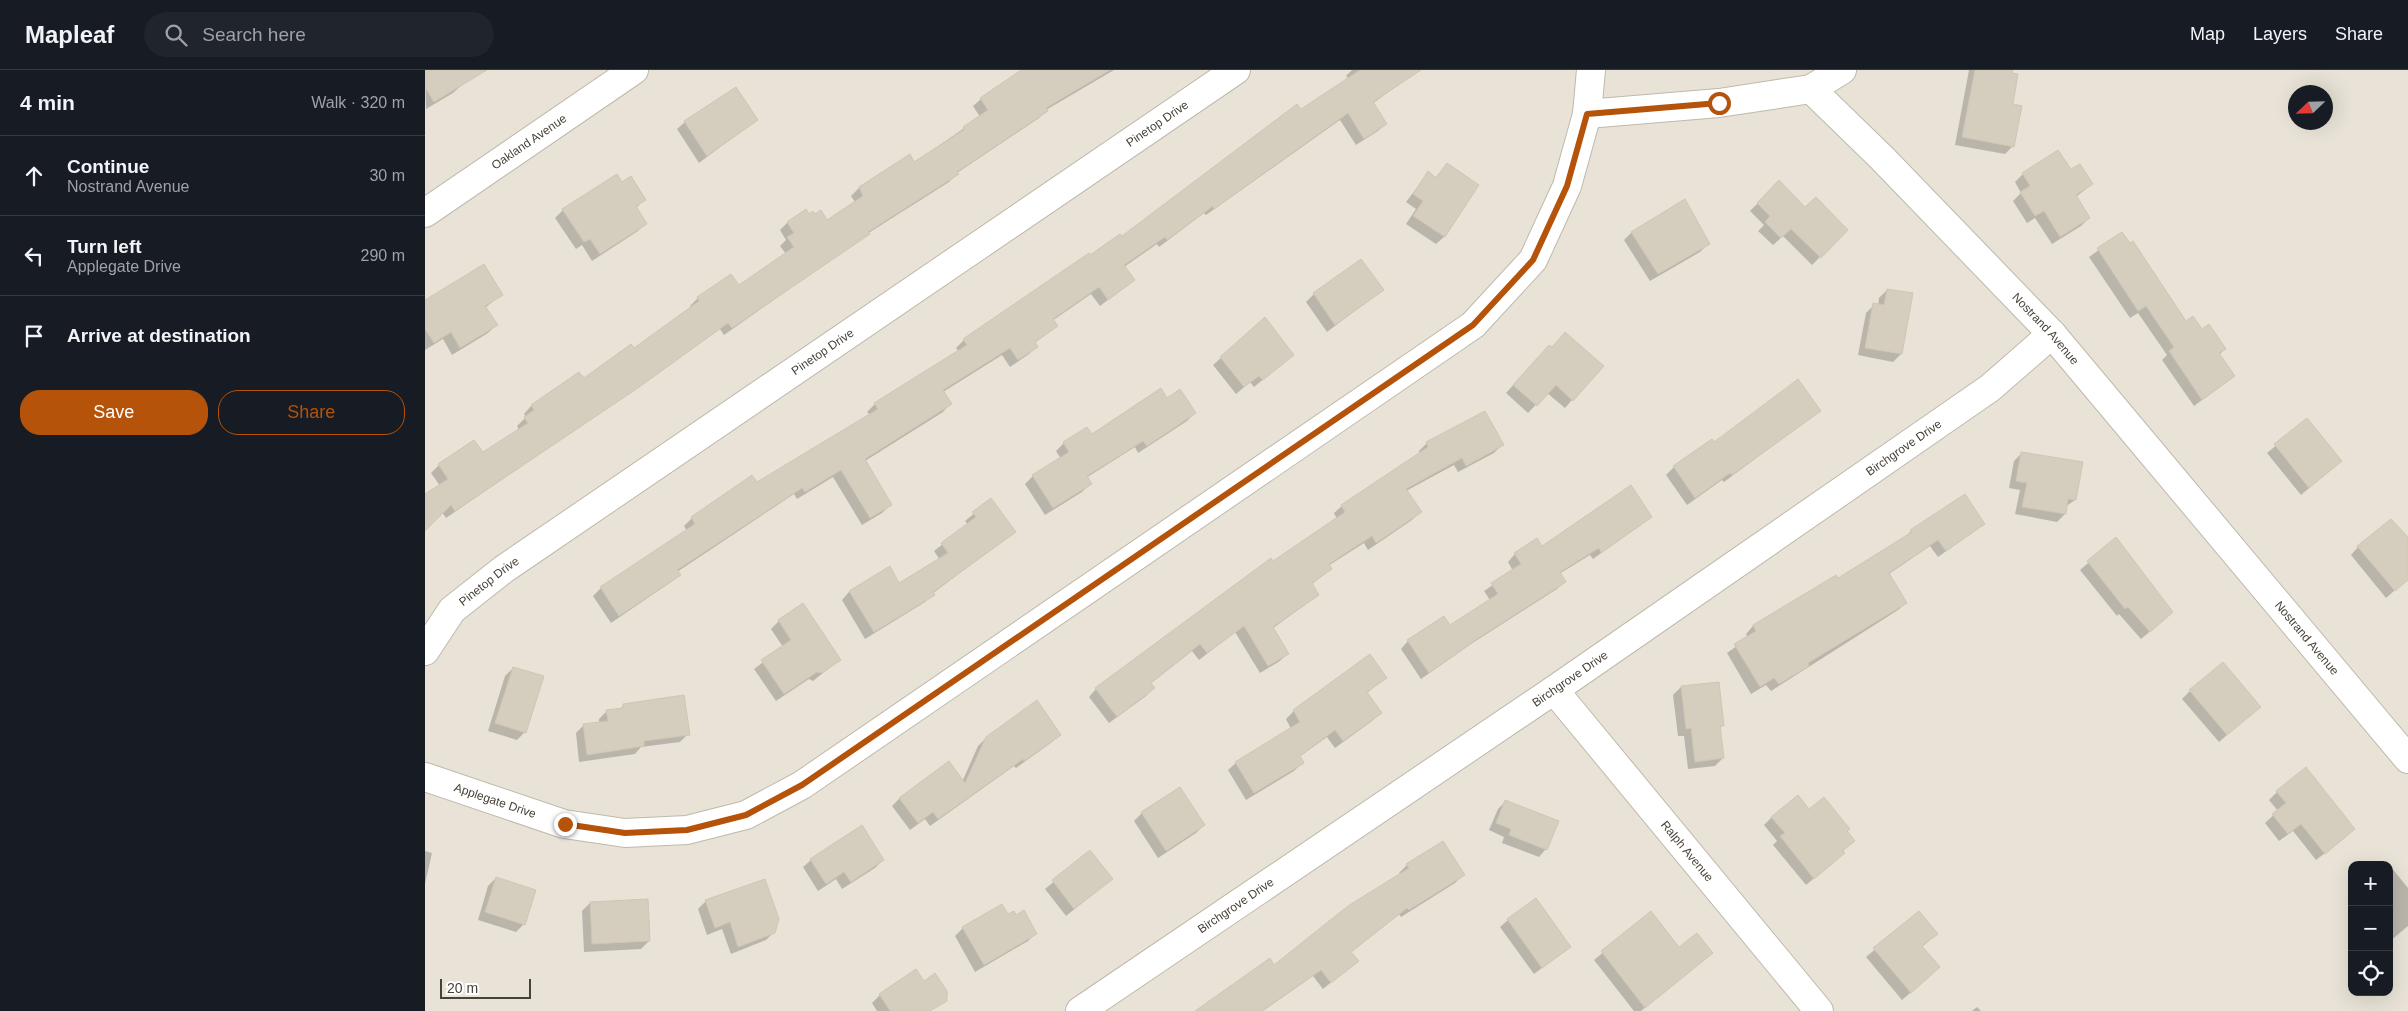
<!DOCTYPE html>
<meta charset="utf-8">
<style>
:root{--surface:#171b24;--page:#20242c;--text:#f1f3f6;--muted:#9ea1a6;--line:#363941;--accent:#b45309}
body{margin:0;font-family:Helvetica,sans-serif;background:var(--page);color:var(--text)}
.controls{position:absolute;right:15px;bottom:15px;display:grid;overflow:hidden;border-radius:10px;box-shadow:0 5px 20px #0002}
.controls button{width:45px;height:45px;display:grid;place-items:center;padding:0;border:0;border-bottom:1px solid var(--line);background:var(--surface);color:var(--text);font:25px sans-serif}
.compass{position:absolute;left:1863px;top:15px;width:45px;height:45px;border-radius:50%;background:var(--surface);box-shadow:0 5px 20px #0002;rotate:247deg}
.scale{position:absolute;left:15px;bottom:12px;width:91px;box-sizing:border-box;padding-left:5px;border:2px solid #474237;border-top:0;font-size:14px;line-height:18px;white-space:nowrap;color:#474237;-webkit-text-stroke:4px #fff;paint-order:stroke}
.stop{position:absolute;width:15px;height:15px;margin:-11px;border:4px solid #b45309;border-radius:50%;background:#fff}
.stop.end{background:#b45309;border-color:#fff;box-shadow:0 1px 5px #0008}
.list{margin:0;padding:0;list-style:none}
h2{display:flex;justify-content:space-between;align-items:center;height:65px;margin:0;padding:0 20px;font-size:21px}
h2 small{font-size:16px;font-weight:400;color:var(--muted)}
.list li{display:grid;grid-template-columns:32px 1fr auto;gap:15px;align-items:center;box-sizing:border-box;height:80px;padding:0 20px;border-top:1px solid var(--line)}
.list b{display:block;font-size:19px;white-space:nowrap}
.list p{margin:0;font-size:16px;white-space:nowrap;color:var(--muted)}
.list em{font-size:16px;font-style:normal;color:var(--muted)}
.actions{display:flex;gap:10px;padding:15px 20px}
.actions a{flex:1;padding:11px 0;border:1px solid var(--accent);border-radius:20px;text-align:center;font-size:18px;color:var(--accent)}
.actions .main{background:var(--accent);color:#fff}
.icon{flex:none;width:28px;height:28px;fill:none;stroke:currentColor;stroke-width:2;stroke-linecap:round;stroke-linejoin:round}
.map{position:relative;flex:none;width:1983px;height:941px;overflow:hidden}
header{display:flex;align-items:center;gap:30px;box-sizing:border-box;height:70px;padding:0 25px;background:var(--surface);border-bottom:1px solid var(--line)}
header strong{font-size:24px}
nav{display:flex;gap:28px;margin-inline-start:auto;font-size:18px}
.search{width:350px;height:45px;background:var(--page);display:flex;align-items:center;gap:12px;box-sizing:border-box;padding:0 18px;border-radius:28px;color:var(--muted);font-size:19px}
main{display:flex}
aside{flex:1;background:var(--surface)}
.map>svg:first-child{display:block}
</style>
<header>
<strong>Mapleaf</strong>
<div class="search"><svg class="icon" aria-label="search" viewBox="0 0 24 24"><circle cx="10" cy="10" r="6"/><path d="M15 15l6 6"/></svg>Search here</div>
<nav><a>Map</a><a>Layers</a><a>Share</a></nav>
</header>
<main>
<aside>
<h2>4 min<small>Walk · 320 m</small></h2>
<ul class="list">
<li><svg class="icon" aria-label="ahead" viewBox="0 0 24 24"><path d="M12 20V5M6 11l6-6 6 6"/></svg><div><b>Continue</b><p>Nostrand Avenue</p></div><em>30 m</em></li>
<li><svg class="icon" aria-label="left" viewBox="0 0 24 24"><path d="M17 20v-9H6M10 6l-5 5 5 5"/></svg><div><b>Turn left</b><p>Applegate Drive</p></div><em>290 m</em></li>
<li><svg class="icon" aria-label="arrive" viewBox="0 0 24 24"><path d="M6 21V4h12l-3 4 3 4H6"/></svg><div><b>Arrive at destination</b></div></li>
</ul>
<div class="actions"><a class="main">Save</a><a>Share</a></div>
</aside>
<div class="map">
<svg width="1983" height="941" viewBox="0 0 1983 941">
<rect width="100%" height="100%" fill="#f4f1e8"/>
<path fill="#e8e3d6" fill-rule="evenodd" d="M0,0H1983V941H0ZM1870,22H1900V52H1870ZM1927,795H1964V922H1927Z"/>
<path fill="#0003" d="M0,0H53L28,23L1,39Z
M615,0H689L621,40L614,48L532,103L524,112L442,164L299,265L295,259L21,448L17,442L0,460V426L15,416L6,403L14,395L49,372L58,384L94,360L92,356L101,347L99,344L106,336L154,303L158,310L208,280L266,238L265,236L273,228L313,217L361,184L355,176L361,170L355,160L363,152L384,145L402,152L430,132L426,126L434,118L484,86L489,93L555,47L548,36L556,29Z
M927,0H981L985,6L947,34L960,54L953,61L931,75L915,50L781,145L779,143L734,177L732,174L699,197L709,210L675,236L666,224L627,251L631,256L610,273L612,276L604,284L585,297L577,285L518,322L525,334L518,342L440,391L465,435L457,443L437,455L408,407L372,429L369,424L252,502L254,505L246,512L186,553L168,526L176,518L262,461L259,456L267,448L327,407L331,414L445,345L442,342L450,334L534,282L531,278L539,270L696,167L924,9L921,6Z
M1544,0H1587L1588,76L1580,84L1530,75Z
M331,50L274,93L252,59L260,52Z
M1022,94L1052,115L1019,167L1011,174L981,154L991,139L981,132L1003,103L1010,108Z
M1646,101L1667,114L1651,127L1664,148L1656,156L1627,174L1610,148L1602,153L1588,131L1596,123L1590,112L1598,104Z
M1354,112L1380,139L1422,160L1387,195L1358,166L1348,175L1333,161L1339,155L1325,141Z
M219,130L211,138L220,153L213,161L167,191L157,175L151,179L130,148L138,140Z
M1206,163L1283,174L1275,182L1225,211L1199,170Z
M1697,163L1760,253L1800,279L1794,285L1809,306L1769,336L1737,290L1742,285L1713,243L1705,248L1664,187Z
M957,220L902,262L881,232L889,224Z
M1462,220L1476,284L1468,292L1433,285L1441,243L1449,235L1453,236L1454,228Z
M77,224L60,238L71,255L63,263L27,285L18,269L0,280V232Z
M1116,284L1147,330L1140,338L1122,323L1103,343L1081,323Z
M868,285L829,317L825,312L811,324L788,295L796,288Z
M742,329L770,343L762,351L713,383L710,377L661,408L665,414L657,422L620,445L600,414L608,406L636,389L631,381L639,373L666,366Z
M1394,341L1299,412L1297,410L1262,435L1241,405L1249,397L1288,374Z
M1882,350L1916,391L1876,425L1842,383Z
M1002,373L1077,375L1069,383L1033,402L1029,395L981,421L995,442L987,450L943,480L939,473L903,496L905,499L886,515L893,525L847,559L862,584L855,591L835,603L810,562L774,590L767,581L725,614L728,618L721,626L684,653L664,627L671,619L912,449L909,443L917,436L995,384L994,381Z
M1597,383L1650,430L1640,437V444L1632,452L1590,444L1595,420L1584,418L1589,391Z
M1540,425L1559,454L1513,487L1505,476L1464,504L1481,533L1473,540L1346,621L1341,615L1326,624L1302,583L1323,568L1321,564L1328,556L1411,507L1413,509L1478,469L1486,461Z
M565,430L589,462L507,524L500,532L440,569L417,530L424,522L464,498L474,514L515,490L509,481L543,454L540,451Z
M1226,447L1168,489L1165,485L1134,504L1139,511L1132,519L1046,574L996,609L976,579L983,571L1025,557L1065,530L1059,521L1088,501L1083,492L1090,484Z
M1691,469L1739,550L1716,569L1694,544L1692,546L1655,500Z
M1983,469V509L1961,528L1926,485L1933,477Z
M354,551L414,590L388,611L384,609L351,631L329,599L358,577L346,559Z
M88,598L100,662L92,670L63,661L80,606Z
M960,607L941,624L955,643L947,651L910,678L902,667L874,687L877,693L869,701L821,730L803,700L811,693L866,659L861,649L869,641Z
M1256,617L1298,655L1294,659L1298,688L1290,696L1263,699L1259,666H1253L1248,625Z
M1765,621L1826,644L1794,672L1757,629Z
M199,635L263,664L255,672L216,677L210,684L154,692L151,663L159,655L174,653V649L182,641L194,640Z
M635,665L627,672L591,698L589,696L505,756L500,749L485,760L467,736L475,728L537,712L553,676L561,668Z
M754,719L779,755L771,763L733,788L709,751L717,743Z
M1852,722L1921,767L1891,790L1868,761L1854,771L1840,753L1853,741L1844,730Z
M1081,731L1121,779L1114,787L1077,773L1079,767L1064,760L1073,739Z
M1347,747L1421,761L1420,779L1410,791L1381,815L1348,775L1352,771L1339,755Z
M1018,773L1038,805L1030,813L976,847L974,844L925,883L932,891L898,919L888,906L838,941H781L849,897L976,805L974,803L982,795Z
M0,781L7,783L0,814Z
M665,782L687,809L641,846L620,819Z
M386,790H458L450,798L417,819L411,809L393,821L378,797Z
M1966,797L1983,818V856L1964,872Z
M71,808L99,854L91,862L53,850L63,816Z
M281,831L349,862L341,870L306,884L297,859L282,865L273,839Z
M165,833L224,871L216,879L159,882L157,841Z
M1494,842L1512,864L1497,877L1506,905L1477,930L1441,887Z
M1226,843L1254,879L1287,883L1216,941H1209L1169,890Z
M582,846L611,863L603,871L550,902L530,866L538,858Z
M1083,850L1145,877L1109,904L1075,857Z
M510,905L523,924L502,941H452L447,933L455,925L498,912Z
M1552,937L1556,941H1547Z"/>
<path fill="#d5cdbe" stroke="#d0c6b1" d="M0,0H62L9,32L0,17Z
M596,0H685L621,38L623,41L532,102L534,104L443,162L445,164L307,258L303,253L210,320L30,441L26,435L0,461V424L23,409L13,394L49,370L58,382L103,353L99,347L109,340L106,335L154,302L159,308L206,274L209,278L274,231L272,227L306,204L314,215L369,177L362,167L369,163L362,152L381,139L384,144L388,141L390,144L396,140L402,150L438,126L434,117L485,84L489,92L540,59L538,57L563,40L555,28Z
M935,0H996L948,32L962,54L939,69L923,43L789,139L788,136L742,170L740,167L699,195L710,210L683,230L674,217L628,249L633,256L610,272L613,277L593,290L585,278L518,320L527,334L440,389L467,435L445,448L416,400L380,422L377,418L252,500L256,505L194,546L175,517L270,454L266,447L327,405L332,412L453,339L449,333L542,275L538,269L664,183L665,185L695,164L697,166L872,34L876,39Z
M1550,0H1588L1587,3L1593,4L1588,34L1597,36L1589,77L1537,67Z
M311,17L333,50L282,86L259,51Z
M1633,80L1646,99L1655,94L1668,114L1651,125L1665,148L1635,167L1619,141L1610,146L1595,122L1605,116L1597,103Z
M1022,93L1054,115L1020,167L988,146L998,131L988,124L1003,101L1011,108Z
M192,104L197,112L206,106L221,130L211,136L222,154L175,184L165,169L159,172L137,139Z
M1354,110L1380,137L1391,127L1423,160L1396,188L1366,159L1356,168L1340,152L1345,146L1332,133Z
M1260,129L1285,174L1233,204L1206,162Z
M1697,162L1705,173L1708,171L1761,251L1768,246L1777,259L1784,254L1801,279L1794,283L1810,306L1777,330L1744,281L1749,277L1721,236L1713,241L1672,178Z
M936,189L959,220L910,255L888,223Z
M59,194L78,225L60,236L73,255L35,278L26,262L9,273L0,259V230Z
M1462,219L1488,223L1477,284L1440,278L1448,233L1459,235Z
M840,247L869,285L838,310L834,306L819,317L795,287Z
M1140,262L1179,296L1148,331L1131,315L1112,336L1088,315L1124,275L1127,277Z
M1373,309L1396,341L1307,405L1305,403L1270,428L1248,396L1287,369L1289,372Z
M736,318L742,328L755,319L771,343L722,376L718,371L662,406L667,414L628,438L607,405L644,382L638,372L662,357L667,364Z
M1060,341L1079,375L1041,396L1037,388L981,419L997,442L951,473L947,466L904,494L907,499L887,513L894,525L848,557L864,584L843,596L819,556L782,583L775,574L726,613L730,618L692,647L670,618L846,488L848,491L920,442L916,435L1003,377L1001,372Z
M1882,348L1917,391L1884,418L1849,374Z
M1596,382L1658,392L1651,430L1643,429L1641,444L1597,437L1602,413L1591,411Z
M1206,415L1227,447L1176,483L1174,478L1135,502L1141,512L1055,567L1004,603L982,570L1019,546L1025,555L1073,524L1066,513L1096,494L1089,483L1112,468L1117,476Z
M1540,424L1560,454L1521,481L1513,470L1464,503L1482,533L1383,593L1384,596L1354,614L1349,608L1335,617L1309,574L1331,561L1328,555L1411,505L1413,508L1487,462L1485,460Z
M566,428L591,462L508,522L510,525L449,562L424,521L465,496L474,513L523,483L516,473L551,447L547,442Z
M1966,449L1983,467V510L1970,521L1932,476Z
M1691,467L1748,542L1725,562L1703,537L1700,539L1662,491Z
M378,533L416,590L397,603L392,602L359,624L336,590L366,570L353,550Z
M945,584L962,608L942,622L957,643L918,671L910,660L875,686L879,693L829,723L810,692L875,652L868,640Z
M1798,592L1836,637L1802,665L1764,620Z
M88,597L119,606L101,663L70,653Z
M1294,612L1299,656H1295L1299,688L1270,692L1266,658L1261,659L1256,616Z
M259,625L265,665L219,671V676L162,685L158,654L183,651L181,640L198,638V634Z
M612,630L636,665L599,691L598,689L513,749L508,742L493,753L474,728L524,691L540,713L561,667Z
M1881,697L1930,759L1900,784L1876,754L1863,764L1847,744L1861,733L1851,721Z
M755,717L780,755L741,781L716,742Z
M1373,725L1384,739L1399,727L1425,759L1422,761L1430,771L1417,781L1420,783L1389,809L1355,766L1360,763L1346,747Z
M1080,730L1134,751L1122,780L1084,765L1086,759L1071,753Z
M437,755L459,790L426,812L419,802L401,814L385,789Z
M1018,771L1040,805L984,840L982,838L926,882L934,891L906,913L896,900L837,941H770L845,888L849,895L923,836L984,798L981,794Z
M665,780L688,809L649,839L627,810Z
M71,807L111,820L100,855L60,842Z
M340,809L354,849L350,863L313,877L305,852L290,858L280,830Z
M1111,828L1146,877L1117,898L1082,849Z
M223,829L225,871L167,874L165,832Z
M577,834L583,844L589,841L591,845L599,840L612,864L559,895L537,857Z
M1226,841L1254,877L1272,863L1288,883L1220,938L1176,881Z
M1494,841L1513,864L1497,876L1515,897L1486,923L1448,878Z
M491,899L499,911L510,903L522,921V931L505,941H465L454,924Z"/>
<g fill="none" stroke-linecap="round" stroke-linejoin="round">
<g stroke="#bfb9ab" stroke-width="30">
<g id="minor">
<path d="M1386,19L1417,0"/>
<path id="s1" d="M1162,44L1294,33L1386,19L1457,88L1627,264L1983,689"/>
<path id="s2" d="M0,143L209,0"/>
<path id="s3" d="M0,581L27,540L79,499L811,0"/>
<path id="s4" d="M1129,620L1394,941"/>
<path id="s5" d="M0,707L139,754L200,763L262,760L321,745L377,715L1048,255L1108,190L1142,116L1162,44L1166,0"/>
<path id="s6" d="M655,941L1129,620L1565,318L1627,264"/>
</g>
</g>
<use href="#minor" stroke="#fff" stroke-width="28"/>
</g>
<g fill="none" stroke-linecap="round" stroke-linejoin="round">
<path stroke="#b45309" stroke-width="6" d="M140,754L200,763L262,760L321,745L377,715L1048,255L1108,190L1142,116L1162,44L1294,33"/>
</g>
<g text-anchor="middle" stroke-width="4" stroke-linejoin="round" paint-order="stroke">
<g font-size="12" fill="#474237" stroke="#fff">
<text dy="4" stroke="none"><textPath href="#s3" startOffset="906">Pinetop Drive</textPath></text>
<text dy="4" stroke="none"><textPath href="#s2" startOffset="126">Oakland Avenue</textPath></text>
<text dy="4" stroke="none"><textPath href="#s1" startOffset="561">Nostrand Avenue</textPath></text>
<text dy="4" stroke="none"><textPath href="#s3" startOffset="501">Pinetop Drive</textPath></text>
<text dy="4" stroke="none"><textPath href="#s6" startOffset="998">Birchgrove Drive</textPath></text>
<text dy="4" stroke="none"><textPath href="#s3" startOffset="96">Pinetop Drive</textPath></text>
<text dy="4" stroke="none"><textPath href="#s1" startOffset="966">Nostrand Avenue</textPath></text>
<text dy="4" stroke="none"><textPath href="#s6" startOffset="592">Birchgrove Drive</textPath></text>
<text dy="4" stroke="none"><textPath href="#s5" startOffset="74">Applegate Drive</textPath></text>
<text dy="4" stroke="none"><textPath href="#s4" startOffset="209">Ralph Avenue</textPath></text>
<text dy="4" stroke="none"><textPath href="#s6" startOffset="188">Birchgrove Drive</textPath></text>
</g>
</g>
</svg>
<div class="controls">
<button>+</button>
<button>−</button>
<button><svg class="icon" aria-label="locate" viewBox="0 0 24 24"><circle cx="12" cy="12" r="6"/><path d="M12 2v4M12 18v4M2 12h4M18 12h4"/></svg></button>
</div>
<svg class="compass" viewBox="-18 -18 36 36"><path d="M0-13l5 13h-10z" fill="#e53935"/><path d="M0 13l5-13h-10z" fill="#9ea1a6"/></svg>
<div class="scale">20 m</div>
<div class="stop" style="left:1294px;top:33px"></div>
<div class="stop end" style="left:140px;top:754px"></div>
</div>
</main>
